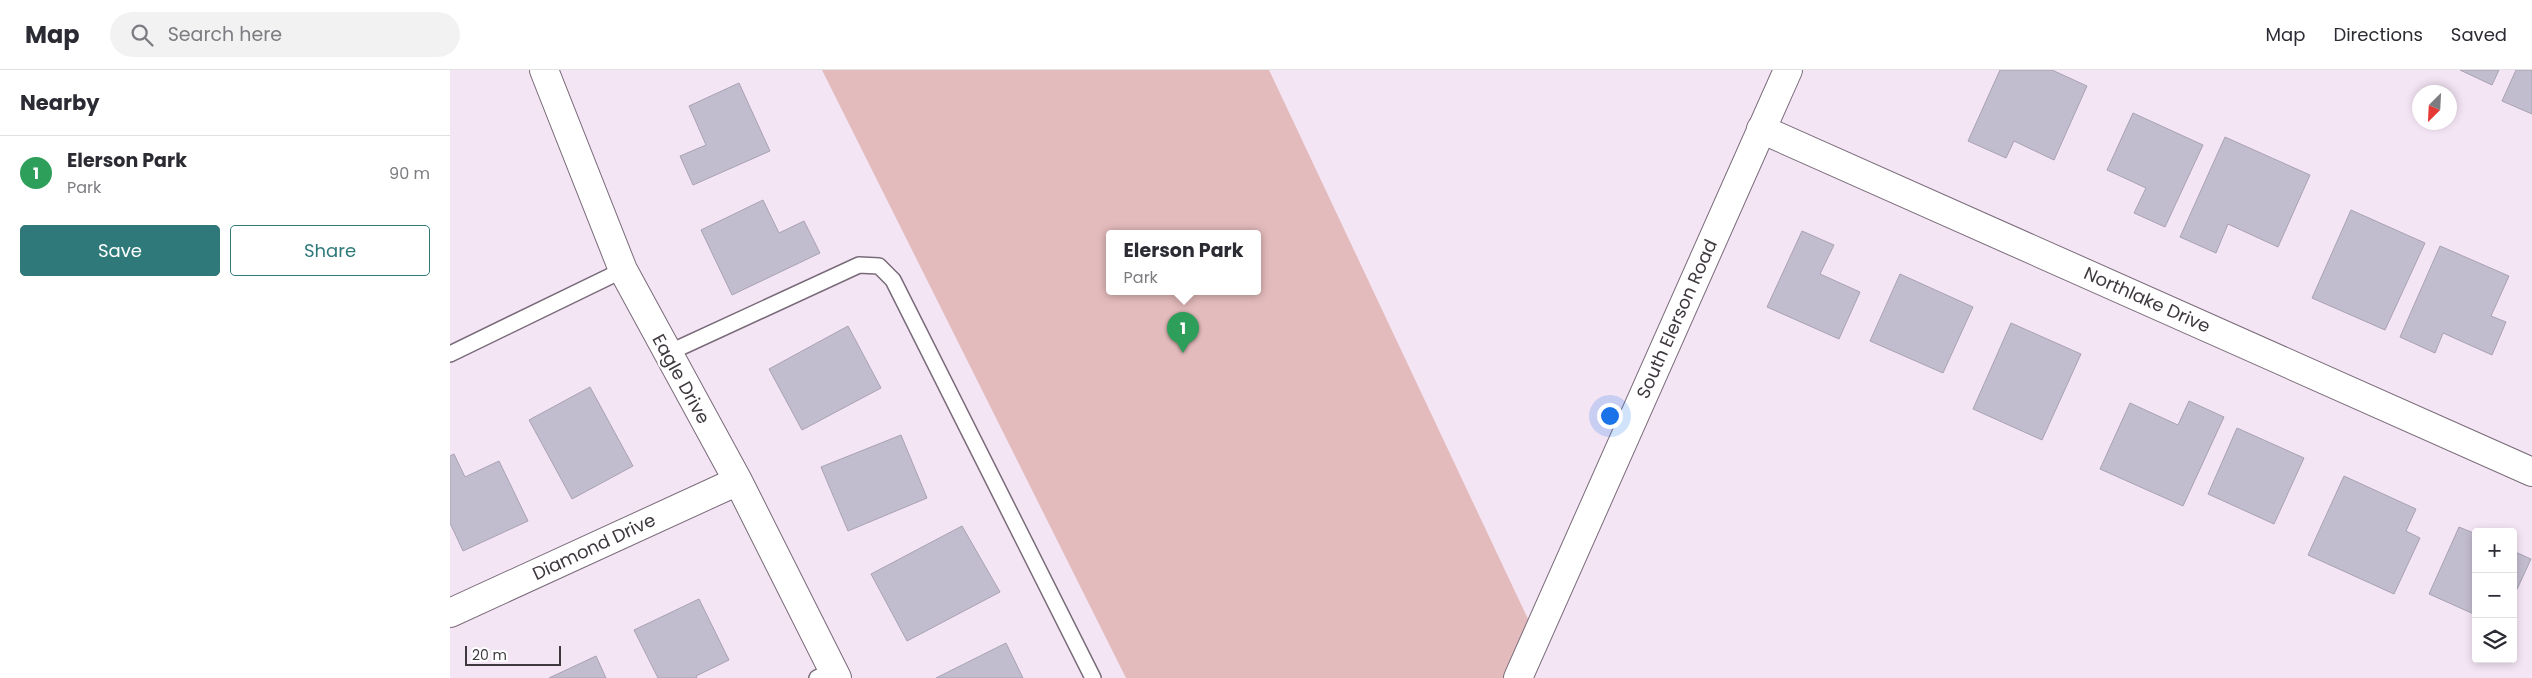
<!DOCTYPE html>
<meta charset="utf-8">
<style>
:root{--surface:#fff;--page:#f2f2f3;--text:#2b2b33;--muted:#7c7c81;--line:#e1e1e2;--accent:#30797a}
body{margin:0;font-family:Poppins,sans-serif;background:var(--page);color:var(--text)}
.controls{position:absolute;right:15px;bottom:15px;display:grid;overflow:hidden;border-radius:5px;box-shadow:0 2px 8px #0003}
.controls button{width:45px;height:45px;display:grid;place-items:center;padding:0;border:0;border-bottom:1px solid var(--line);background:var(--surface);color:var(--text);font:25px sans-serif}
.compass{position:absolute;left:1962px;top:15px;width:45px;height:45px;border-radius:50%;background:var(--surface);box-shadow:0 2px 8px #0003;rotate:204deg}
.scale{position:absolute;left:15px;bottom:12px;width:96px;box-sizing:border-box;padding-left:5px;border:2px solid #3f393f;border-top:0;font-size:14px;line-height:18px;white-space:nowrap;color:#3f393f;-webkit-text-stroke:4px #fff;paint-order:stroke}
.you{position:absolute;left:1159px;top:345px;width:18px;height:18px;margin:-12px;border:4px solid #fff;border-radius:50%;background:#1a73e8;box-shadow:0 0 0 8px #1a73e833}
.badge{display:grid;place-items:center;width:32px;height:32px;border-radius:50%;background:var(--accent);color:#fff;font-size:16px;font-weight:700}
.pin{position:absolute;translate:-50% -41px;filter:drop-shadow(0 1px 2px #0008)}
.pin::after{content:'';position:absolute;top:26px;width:18px;height:15px;background:inherit;clip-path:polygon(0 0,100% 0,50% 100%)}
.popup{position:absolute;left:656px;top:160px;width:155px;height:65px;box-sizing:border-box;display:grid;place-content:center;border-radius:5px;background:var(--surface);filter:drop-shadow(0 1px 4px #0005);font-size:16px;white-space:nowrap;color:var(--muted)}
.popup b{font-size:19px;color:var(--text)}
.popup::after{content:'';position:absolute;left:50%;top:100%;margin-left:-10px;border:10px solid transparent;border-top-color:var(--surface)}
.list{margin:0;padding:0;list-style:none}
h2{display:flex;justify-content:space-between;align-items:center;height:65px;margin:0;padding:0 20px;font-size:21px}
h2 small{font-size:16px;font-weight:400;color:var(--muted)}
.list li{display:grid;grid-template-columns:32px 1fr auto;gap:15px;align-items:center;box-sizing:border-box;height:75px;padding:0 20px;border-top:1px solid var(--line)}
.list b{display:block;font-size:19px;white-space:nowrap}
.list p{margin:0;font-size:16px;white-space:nowrap;color:var(--muted)}
.list em{font-size:16px;font-style:normal;color:var(--muted)}
.actions{display:flex;gap:10px;padding:15px 20px}
.actions a{flex:1;padding:11px 0;border:1px solid var(--accent);border-radius:5px;text-align:center;font-size:18px;color:var(--accent)}
.actions .main{background:var(--accent);color:#fff}
.icon{flex:none;width:28px;height:28px;fill:none;stroke:currentColor;stroke-width:2;stroke-linecap:round;stroke-linejoin:round}
.map{position:relative;flex:none;width:2082px;height:608px;overflow:hidden}
header{display:flex;align-items:center;gap:30px;box-sizing:border-box;height:70px;padding:0 25px;background:var(--surface);border-bottom:1px solid var(--line)}
header strong{font-size:24px}
nav{display:flex;gap:28px;margin-inline-start:auto;font-size:18px}
.search{width:350px;height:45px;background:var(--page);display:flex;align-items:center;gap:12px;box-sizing:border-box;padding:0 18px;border-radius:28px;color:var(--muted);font-size:19px}
main{display:flex}
aside{flex:1;background:var(--surface)}
.map>svg:first-child{display:block}
</style>
<header>
<strong>Map</strong>
<div class="search"><svg class="icon" aria-label="search" viewBox="0 0 24 24"><circle cx="10" cy="10" r="6"/><path d="M15 15l6 6"/></svg>Search here</div>
<nav><a>Map</a><a>Directions</a><a>Saved</a></nav>
</header>
<main>
<aside>
<h2>Nearby<small></small></h2>
<ul class="list">
<li><span class="badge" style="background:#2e9e5b">1</span><div><b>Elerson Park</b><p>Park</p></div><em>90 m</em></li>
</ul>
<div class="actions"><a class="main">Save</a><a>Share</a></div>
</aside>
<div class="map">
<svg width="2082" height="608" viewBox="0 0 2082 608">
<rect width="100%" height="100%" fill="#f4e5f4"/>
<path fill="#e4bbbc" fill-rule="evenodd" d="M372,0H819L1086,566L1065,608H676ZM659,164H807V222H659Z"/>
<path fill="#c2bccf" stroke="#a8a2b4" d="M1550,0H1602L1637,16L1604,90L1564,71L1556,88L1518,71Z
M2010,0H2049L2042,15Z
M2066,0H2082V44L2052,31Z
M289,13L320,81L243,115L230,86L256,75L239,36Z
M1683,43L1753,75L1715,157L1684,143L1696,118L1657,100Z
M1775,67L1860,105L1828,177L1778,154L1766,183L1730,167Z
M313,130L329,163L354,151L370,183L282,225L251,160Z
M1901,140L1975,173L1935,260L1862,228Z
M1352,161L1384,175L1370,204L1410,222L1389,269L1317,237Z
M1990,176L2059,206L2041,246L2056,252L2042,285L1993,263L1985,283L1950,267Z
M1450,204L1523,237L1493,303L1420,271Z
M1561,253L1631,284L1592,370L1523,339Z
M398,256L431,318L352,360L319,299Z
M140,317L183,396L122,429L79,350Z
M1739,331L1774,347L1733,436L1650,399L1680,333L1728,355Z
M1787,358L1854,388L1824,454L1758,424Z
M451,365L477,428L398,461L371,397Z
M4,384L15,407L49,391L78,451L13,481L0,453V386Z
M1894,406L1966,439L1956,461L1970,468L1944,524L1858,485Z
M512,456L550,522L457,571L421,504Z
M2009,457L2026,464V545L1979,524Z
M2063,481L2081,489L2063,528Z
M249,529L279,590L246,606L247,608H208L184,560Z
M556,573L573,608H486Z
M146,586L156,608H99Z"/>
<g fill="none" stroke-linecap="round" stroke-linejoin="round">
<g stroke="#796b79" stroke-width="18">
<path id="service" d="M0,284L173,200
M216,284L409,195L429,196L443,210L643,608
M367,608L383,600"/>
</g>
<g stroke="#796b79" stroke-width="30">
<path id="minor" d="M94,0L173,200L288,411L387,608
M1311,59L2082,402
M0,543L288,411"/>
</g>
<g stroke="#796b79" stroke-width="30">
<path id="tertiary" d="M1068,608L1338,0"/>
</g>
<use href="#service" stroke="#fff" stroke-width="15"/>
<use href="#minor" stroke="#fff" stroke-width="28"/>
<use href="#tertiary" stroke="#fff" stroke-width="28"/>
</g>
<g text-anchor="middle" stroke-width="4.5" stroke-linejoin="round" paint-order="stroke">
<g font-size="18" fill="#3f393f" stroke="#fff">
<text transform="translate(1697 230) rotate(24)" y="6">Northlake Drive</text>
<text transform="translate(1227 249) rotate(-66)" y="6">South Elerson Road</text>
<text transform="translate(231 309) rotate(61)" y="6">Eagle Drive</text>
<text transform="translate(144 477) rotate(-25)" y="6">Diamond Drive</text>
</g>
</g>
</svg>
<div class="controls">
<button>+</button>
<button>−</button>
<button><svg class="icon" aria-label="layers" viewBox="0 0 24 24"><path d="M12 4l9 5-9 5-9-5zM3 14l9 5 9-5"/></svg></button>
</div>
<svg class="compass" viewBox="-18 -18 36 36"><path d="M0-13l5 13h-10z" fill="#e53935"/><path d="M0 13l5-13h-10z" fill="#7c7c81"/></svg>
<div class="scale">20 m</div>
<div class="you"></div>
<div class="pin badge" style="left:733px;top:283px;background:#2e9e5b">1</div>
<div class="popup"><b>Elerson Park</b>Park</div>
</div>
</main>
